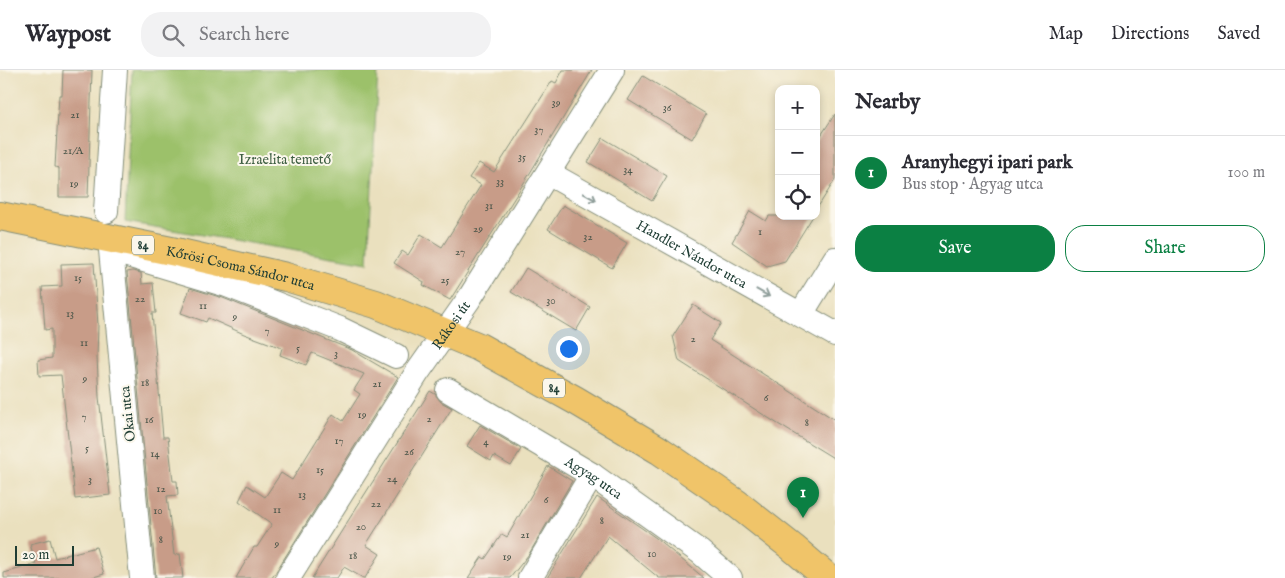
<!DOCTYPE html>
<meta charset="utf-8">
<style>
:root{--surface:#fff;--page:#f2f2f3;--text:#2b2b33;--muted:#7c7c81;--line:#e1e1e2;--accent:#0b8043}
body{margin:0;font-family:"IM FELL English",serif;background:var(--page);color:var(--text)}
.controls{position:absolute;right:15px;top:15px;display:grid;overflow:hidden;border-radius:10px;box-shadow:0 2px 8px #0003}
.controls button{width:45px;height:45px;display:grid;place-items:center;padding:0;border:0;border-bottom:1px solid var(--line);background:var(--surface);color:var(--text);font:25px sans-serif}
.scale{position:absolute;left:15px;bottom:12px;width:59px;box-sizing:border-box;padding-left:5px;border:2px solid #1f3d34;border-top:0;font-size:14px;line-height:18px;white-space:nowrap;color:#1f3d34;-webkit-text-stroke:4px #fbf7ec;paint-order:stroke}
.you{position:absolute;left:568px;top:278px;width:18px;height:18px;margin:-12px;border:4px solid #fff;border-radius:50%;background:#1a73e8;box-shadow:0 0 0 8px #1a73e833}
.badge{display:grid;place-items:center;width:32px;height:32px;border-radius:50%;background:var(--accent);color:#fff;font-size:16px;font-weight:700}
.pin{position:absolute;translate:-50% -41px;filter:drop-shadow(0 1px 2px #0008)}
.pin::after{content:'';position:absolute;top:26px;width:18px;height:15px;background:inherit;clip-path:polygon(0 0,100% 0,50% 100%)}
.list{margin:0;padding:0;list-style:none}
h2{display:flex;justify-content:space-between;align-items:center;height:65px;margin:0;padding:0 20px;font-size:21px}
h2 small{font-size:16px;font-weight:400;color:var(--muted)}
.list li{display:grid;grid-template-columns:32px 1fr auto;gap:15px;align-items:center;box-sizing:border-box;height:75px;padding:0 20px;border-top:1px solid var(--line)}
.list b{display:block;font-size:19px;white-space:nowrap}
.list p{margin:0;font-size:16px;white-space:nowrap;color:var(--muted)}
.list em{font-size:16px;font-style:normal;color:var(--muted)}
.actions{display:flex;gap:10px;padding:15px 20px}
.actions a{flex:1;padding:11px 0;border:1px solid var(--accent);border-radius:20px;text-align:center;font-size:18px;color:var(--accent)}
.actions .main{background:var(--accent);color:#fff}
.icon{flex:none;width:28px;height:28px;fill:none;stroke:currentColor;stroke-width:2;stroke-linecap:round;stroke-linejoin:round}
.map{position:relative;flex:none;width:835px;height:508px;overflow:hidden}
header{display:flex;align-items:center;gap:30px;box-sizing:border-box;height:70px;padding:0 25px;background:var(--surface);border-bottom:1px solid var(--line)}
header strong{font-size:24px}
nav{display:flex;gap:28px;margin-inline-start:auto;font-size:18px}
.search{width:350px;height:45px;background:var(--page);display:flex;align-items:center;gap:12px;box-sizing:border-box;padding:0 18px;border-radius:20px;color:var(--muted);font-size:19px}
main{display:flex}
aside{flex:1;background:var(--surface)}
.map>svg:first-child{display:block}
</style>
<header>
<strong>Waypost</strong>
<div class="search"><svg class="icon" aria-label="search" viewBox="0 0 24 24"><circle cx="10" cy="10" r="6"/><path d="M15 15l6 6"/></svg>Search here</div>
<nav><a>Map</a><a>Directions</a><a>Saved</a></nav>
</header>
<main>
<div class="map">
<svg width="835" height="508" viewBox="0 0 835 508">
<rect width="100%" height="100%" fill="#fbf7ec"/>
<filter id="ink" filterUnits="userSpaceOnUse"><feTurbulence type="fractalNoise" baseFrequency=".02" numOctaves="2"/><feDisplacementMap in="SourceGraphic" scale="10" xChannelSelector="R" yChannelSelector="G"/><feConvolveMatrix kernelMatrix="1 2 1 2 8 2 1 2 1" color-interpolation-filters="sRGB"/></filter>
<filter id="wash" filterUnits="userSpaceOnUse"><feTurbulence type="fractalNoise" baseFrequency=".0096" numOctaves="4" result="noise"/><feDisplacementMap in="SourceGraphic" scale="20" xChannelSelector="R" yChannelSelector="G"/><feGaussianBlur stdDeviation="1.12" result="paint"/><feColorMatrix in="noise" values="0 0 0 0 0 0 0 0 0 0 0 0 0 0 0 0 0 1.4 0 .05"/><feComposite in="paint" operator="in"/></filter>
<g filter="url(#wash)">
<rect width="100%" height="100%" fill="#eae0be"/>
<path fill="#9cc16b" stroke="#5e7f50" d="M132,0H378L368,193L125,152Z"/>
<g id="blocks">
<path fill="#c89c88" d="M63,0H92L88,127H59V98L55,97L59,25H62Z
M563,0H592L527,108L450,230L423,215L424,212L394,193L402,181L408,185L421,164L442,177L481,115L469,108L479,93L494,102L552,11L556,13Z
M643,6L706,44L692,69L628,30Z
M835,44V110L816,140V73Z
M603,68L667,106L652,131L588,92Z
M563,135L627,173L612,198L548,159Z
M750,141L766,151L769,146H813L785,191L767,196L732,172Z
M94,193L98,256L97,287L99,327L110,425L75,429L61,305L39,306L38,290L52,288V259L45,260L42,217L62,216L61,194Z
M526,198L590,237L576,261L511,222Z
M133,201L141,203L142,214L153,213L156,243H152L163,367H168L173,411H177L178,425L167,426L174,485L180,484L183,508H156L127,202Z
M190,218L223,228L352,280L398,307L272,508H236L254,477H257L272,454L239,431L247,415L265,427L281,403L292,410L333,344L343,351L360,324L354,320L364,304L312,283L306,295L280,285L282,278L244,264L208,248L206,252L181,243Z
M693,235L721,253L710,270L835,350V389L778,354L679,291L673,266Z
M430,321L435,324L441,332L452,338L366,475L380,484L365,508H363L344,497L337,508H312Z
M480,355L521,379L511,396L494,386L491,391L467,376Z
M548,396L572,411L529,484L510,508H468L482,487L485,489L502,464L507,467Z
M597,427L656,468L704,508H659L608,466L581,508H547Z
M50,469L55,488L96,477L104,504L90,508H4V503L36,494L30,474Z"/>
</g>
</g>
<g filter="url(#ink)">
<use href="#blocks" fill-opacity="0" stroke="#848e79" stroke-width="1"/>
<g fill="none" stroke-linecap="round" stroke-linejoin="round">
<g stroke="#848e79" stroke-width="26">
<g id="minor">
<path id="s1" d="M548,103L835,264"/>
<path d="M106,141L115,0"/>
<path d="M801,244L835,189"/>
<path id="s2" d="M448,320L592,405L700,482L730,508"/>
<path d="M142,508L111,180L227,215L340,259L396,286"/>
<path id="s3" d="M288,508L417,303L469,229L612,0"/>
<path d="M530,508L592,405"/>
</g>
</g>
<g stroke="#848e79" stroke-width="30">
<g id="primary">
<path id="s4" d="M0,146L176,182L286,207L376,234L479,277L575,330L659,380L736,433L793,478L828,508"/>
</g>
</g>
<use href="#minor" stroke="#fff" stroke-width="24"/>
<use href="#primary" stroke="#f0c469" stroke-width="28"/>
</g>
<defs><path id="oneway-shaft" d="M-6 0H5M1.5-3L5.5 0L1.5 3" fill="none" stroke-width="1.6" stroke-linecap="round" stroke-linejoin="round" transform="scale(1.25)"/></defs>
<g stroke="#8f9e9a">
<use href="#oneway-shaft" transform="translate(590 127) rotate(29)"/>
<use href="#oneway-shaft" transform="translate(763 223) rotate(29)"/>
</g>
</g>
<g text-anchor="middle" stroke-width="4" stroke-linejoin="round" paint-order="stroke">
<g font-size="11" fill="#495549">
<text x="556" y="36">39</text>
<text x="667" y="41">36</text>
<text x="75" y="48">21</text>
<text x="539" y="63">37</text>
<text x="73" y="84">21/A</text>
<text x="522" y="90">35</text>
<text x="628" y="103">34</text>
<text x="500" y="115">33</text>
<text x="74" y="117">19</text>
<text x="489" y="139">31</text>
<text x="478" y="162">29</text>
<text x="760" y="165">1</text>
<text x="588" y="170">32</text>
<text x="460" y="185">27</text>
<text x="78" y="211">15</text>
<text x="445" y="213">25</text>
<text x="140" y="232">22</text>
<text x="551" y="234">30</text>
<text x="203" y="239">11</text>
<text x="70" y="247">13</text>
<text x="235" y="250">9</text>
<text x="267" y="264">7</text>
<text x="693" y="272">2</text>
<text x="84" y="276">11</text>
<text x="298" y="281">5</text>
<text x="336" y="287">3</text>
<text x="85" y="312">9</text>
<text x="145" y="316">18</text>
<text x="377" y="317">21</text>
<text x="766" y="331">6</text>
<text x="362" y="348">19</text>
<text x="84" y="350">7</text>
<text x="429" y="352">2</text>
<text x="149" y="353">16</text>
<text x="807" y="356">8</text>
<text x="339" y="374">17</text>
<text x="486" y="375">4</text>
<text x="87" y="381">5</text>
<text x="409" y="385">26</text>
<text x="155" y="387">14</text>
<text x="320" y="403">15</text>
<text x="392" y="412">24</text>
<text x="90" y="413">3</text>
<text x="161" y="422">12</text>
<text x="302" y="428">13</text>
<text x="546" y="433">6</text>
<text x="376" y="437">22</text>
<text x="277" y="443">11</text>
<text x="158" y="444">10</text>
<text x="602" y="454">8</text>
<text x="361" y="460">20</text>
<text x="525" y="468">21</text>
<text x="161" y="473">8</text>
<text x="277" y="477">9</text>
<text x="652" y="487">10</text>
<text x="353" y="489">18</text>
<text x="507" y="490">19</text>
</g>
<g fill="#fbf7ec" stroke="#61756b" stroke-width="1">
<rect x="132" y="165.5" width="22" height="19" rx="4"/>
<rect x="543" y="308.5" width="22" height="19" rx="4"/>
</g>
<g font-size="12" font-weight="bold" fill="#1f3d34">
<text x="143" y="179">84</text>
<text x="554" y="322">84</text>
</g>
<g font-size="14" fill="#3e5e42" stroke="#fbf7ec">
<text x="285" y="94">Izraelita temető</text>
</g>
<g font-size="14" fill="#1f3d34" stroke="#fbf7ec">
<text dy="5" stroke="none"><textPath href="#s1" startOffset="165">Handler Nándor utca</textPath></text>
<text dy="5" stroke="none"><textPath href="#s4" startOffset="246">Kőrösi Csoma Sándor utca</textPath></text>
<text dy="5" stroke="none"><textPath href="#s3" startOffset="301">Rákosi út</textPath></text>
<text transform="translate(127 344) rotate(-96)" y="5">Okai utca</text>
<text dy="5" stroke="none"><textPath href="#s2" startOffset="170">Agyag utca</textPath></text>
</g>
</g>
</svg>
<div class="controls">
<button>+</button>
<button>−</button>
<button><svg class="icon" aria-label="locate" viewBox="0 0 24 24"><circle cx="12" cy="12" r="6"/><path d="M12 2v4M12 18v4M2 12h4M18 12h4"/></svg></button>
</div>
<div class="scale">20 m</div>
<div class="you"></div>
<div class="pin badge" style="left:803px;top:448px">1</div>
</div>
<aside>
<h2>Nearby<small></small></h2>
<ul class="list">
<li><span class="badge">1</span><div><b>Aranyhegyi ipari park</b><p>Bus stop · Agyag utca</p></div><em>100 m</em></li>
</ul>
<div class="actions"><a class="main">Save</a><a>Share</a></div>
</aside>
</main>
